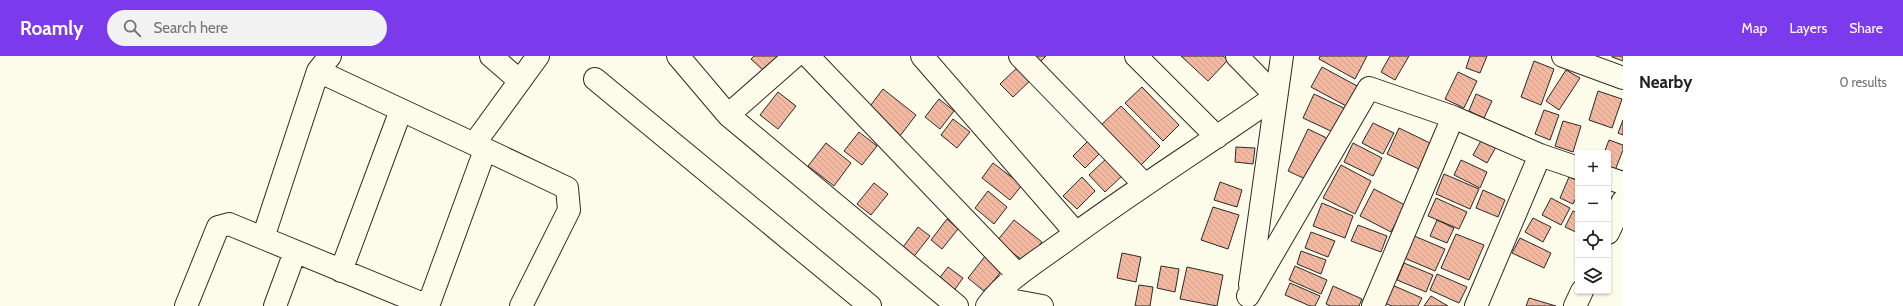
<!DOCTYPE html>
<meta charset="utf-8">
<style>
:root{--surface:#fff;--page:#f2f2f2;--text:#202124;--muted:#757577;--line:#e0e0e0;--accent:#7c3aed}
body{margin:0;font-family:Cabin,sans-serif;background:var(--page);color:var(--text)}
.controls{position:absolute;right:12px;bottom:12px;display:grid;overflow:hidden;border-radius:4px;box-shadow:0 1px 3px #0004}
.controls button{width:36px;height:36px;display:grid;place-items:center;padding:0;border:0;border-bottom:1px solid var(--line);background:var(--surface);color:var(--text);font:20px sans-serif}
.list{margin:0;padding:0;list-style:none}
h2{display:flex;justify-content:space-between;align-items:center;height:52px;margin:0;padding:0 16px;font-size:17px}
h2 small{font-size:13px;font-weight:400;color:var(--muted)}
.icon{flex:none;width:22px;height:22px;fill:none;stroke:currentColor;stroke-width:2;stroke-linecap:round;stroke-linejoin:round}
.map{position:relative;flex:none;width:1623px;height:250px;overflow:hidden}
header{display:flex;align-items:center;gap:24px;box-sizing:border-box;height:56px;padding:0 20px;background:var(--accent);color:#fff}
header strong{font-size:19px}
nav{display:flex;gap:22px;margin-inline-start:auto;font-size:14px}
.search{width:280px;height:36px;background:var(--page);display:flex;align-items:center;gap:10px;box-sizing:border-box;padding:0 14px;border-radius:22px;color:var(--muted);font-size:15px}
main{display:flex}
aside{flex:1;background:var(--surface)}
.map>svg:first-child{display:block}
</style>
<header>
<strong>Roamly</strong>
<div class="search"><svg class="icon" aria-label="search" viewBox="0 0 24 24"><circle cx="10" cy="10" r="6"/><path d="M15 15l6 6"/></svg>Search here</div>
<nav><a>Map</a><a>Layers</a><a>Share</a></nav>
</header>
<main>
<div class="map">
<svg width="1623" height="250" viewBox="0 0 1623 250">
<defs>
<pattern id="building-back-hatch" width="6" height="6" patternUnits="userSpaceOnUse"><rect width="6" height="6" fill="#f2b8a0"/><path d="M-1 5l2 2M0 0l6 6M5-1l2 2" fill="none" stroke="#d09e8a"/></pattern>
</defs>
<rect width="100%" height="100%" fill="#fdfbea"/>
<path fill="url(#building-back-hatch)" stroke="#2b2b2b" d="M754,0H781L765,16L751,3Z
M1034,0H1046L1040,6Z
M1181,0H1223L1228,4L1208,25Z
M1320,0H1367L1355,23L1319,3Z
M1390,0H1409L1395,24L1381,16Z
M1470,0H1487L1480,17L1466,12Z
M1612,0H1623V5L1612,1Z
M1534,5L1554,13L1541,49L1521,41Z
M1020,9L1033,22L1013,41L1000,28Z
M1322,11L1359,31L1348,51L1311,31Z
M1566,14L1580,22L1559,54L1546,45Z
M1458,16L1477,25L1464,52L1445,43Z
M1142,31L1179,69L1163,85L1125,47Z
M883,33L916,59L900,80L867,54Z
M1598,35L1622,43L1612,72L1589,64Z
M778,36L796,50L778,73L760,59Z
M1314,38L1346,53L1335,77L1303,62Z
M1476,38L1492,45L1484,62L1469,55Z
M939,43L954,55L940,73L925,61Z
M1121,50L1160,90L1139,111L1099,71Z
M1544,54L1559,59L1550,84L1535,78Z
M953,63L970,76L957,92L941,79Z
M1623,64V79L1618,77Z
M1563,65L1581,70L1573,96L1555,90Z
M1373,67L1394,77L1383,98L1362,87Z
M1399,72L1430,87L1419,113L1387,98Z
M1308,73L1331,84L1312,126L1288,115Z
M859,76L877,90L862,109L844,95Z
M1094,79L1106,91L1085,112L1073,100Z
M1482,83L1496,91L1487,107L1473,99Z
M1609,84L1623,89V94L1614,117L1608,114V97H1604Z
M826,87L851,107L834,130L808,110Z
M1353,87L1382,102L1373,120L1344,106Z
M1236,91L1255,92L1253,108L1235,106Z
M1108,101L1124,118L1105,136L1089,119Z
M1461,104L1487,116L1480,132L1454,119Z
M993,107L1022,129L1010,144L982,122Z
M1341,109L1371,125L1355,158L1323,142Z
M1444,118L1479,133L1470,153L1436,138Z
M1082,121L1095,135L1077,153L1063,140Z
M1569,121L1578,125V137L1573,148L1560,142Z
M1220,126L1242,134L1237,151L1214,144Z
M874,127L888,138L871,159L857,148Z
M1374,133L1405,149L1391,176L1360,160Z
M1483,134L1505,144L1498,161L1476,152Z
M988,135L1007,151L994,168L975,152Z
M1608,140L1615,142L1608,163Z
M1436,142L1467,156L1459,173L1428,160Z
M1551,142L1570,152L1561,169L1542,159Z
M1322,147L1353,160L1345,182L1313,170Z
M1213,151L1239,159L1228,193L1201,184Z
M1573,155L1578,157V177L1565,171Z
M1533,162L1551,171L1543,186L1525,176Z
M947,163L958,173L942,193L931,184Z
M1014,164L1042,186L1026,207L997,185Z
M1437,164L1454,172L1447,187L1430,180Z
M1358,169L1387,180L1381,196L1351,185Z
M918,171L930,180L911,204L900,195Z
M1311,176L1335,185L1328,201L1305,192Z
M1456,178L1484,189L1469,224L1441,212Z
M1412,179L1445,193L1435,215L1402,201Z
M1520,182L1551,197L1544,212L1512,197Z
M1301,195L1326,204L1321,218L1297,208Z
M1122,197L1141,201L1136,226L1117,222Z
M986,199L1003,213L985,236L968,222Z
M1404,207L1433,219L1426,236L1397,224Z
M1161,210L1179,213L1175,236L1157,232Z
M1295,210L1327,224L1321,238L1289,224Z
M948,211L963,222L953,236L938,224Z
M1187,211L1223,219L1217,250L1180,243Z
M1437,218L1467,231L1459,247L1430,234Z
M1290,227L1320,240L1315,250H1310L1285,239Z
M1139,229L1153,231L1150,250H1135Z
M1392,229L1422,242L1418,250H1392L1384,247Z
M1333,230L1362,243L1359,250H1331L1326,248Z
M1431,240L1448,250H1424Z
M1529,242L1556,250H1526Z"/>
<g fill="none" stroke-linecap="round" stroke-linejoin="round">
<g stroke="#2b2b2b" stroke-width="24">
<path id="minor" d="M491,0L520,25
M678,0L728,59L957,250
M808,0L1018,219
M922,0L1076,177
M1020,0L1145,129
M1136,0L1217,81
M1563,0L1623,22
M318,15L474,88
M595,23L870,250
M728,59L795,0
M1608,122L1623,127
M1608,177L1623,145
M263,182L428,250
M341,215L401,54
M1250,229L1282,0
M1248,240L1369,32L1453,61L1540,99L1578,112
M994,241L1042,250
M186,250L218,171L229,168L263,182L318,15L330,0
M275,250L295,196
M428,250L485,94
M521,250L569,154L567,132L474,88L538,0
M987,250C1006,224 1036,206 1061,188C1131,136 1205,90 1276,40L1237,0
M1373,250L1453,61
M1476,250L1540,99
M1575,250L1582,235"/>
</g>
<use href="#minor" stroke="#fdfbea" stroke-width="22"/>
</g>
</svg>
<div class="controls">
<button>+</button>
<button>−</button>
<button><svg class="icon" aria-label="locate" viewBox="0 0 24 24"><circle cx="12" cy="12" r="6"/><path d="M12 2v4M12 18v4M2 12h4M18 12h4"/></svg></button>
<button><svg class="icon" aria-label="layers" viewBox="0 0 24 24"><path d="M12 4l9 5-9 5-9-5zM3 14l9 5 9-5"/></svg></button>
</div>
</div>
<aside>
<h2>Nearby<small>0 results</small></h2>
<ul class="list">
</ul>
</aside>
</main>
